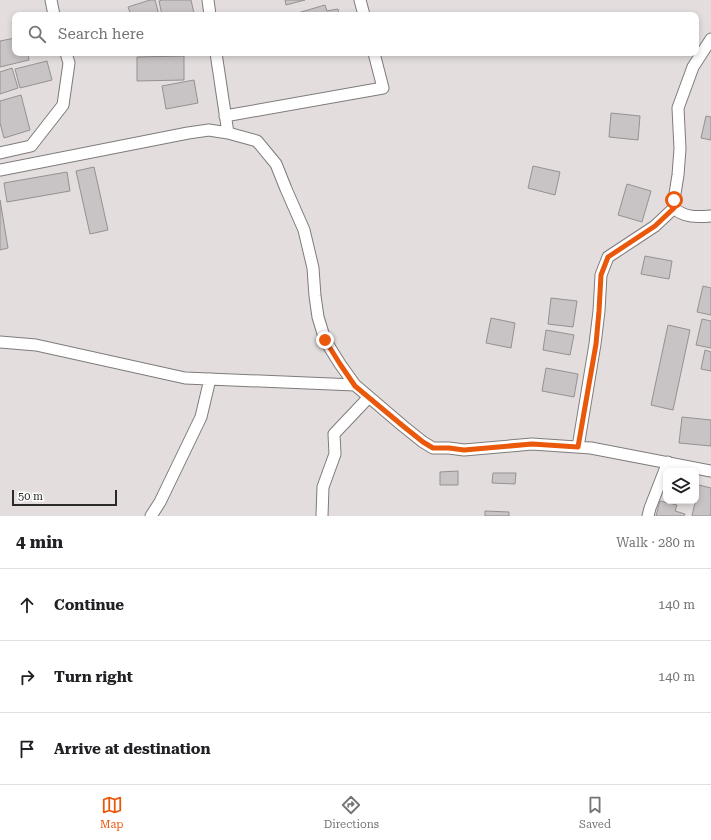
<!DOCTYPE html>
<meta charset="utf-8">
<style>
:root{--surface:#fff;--page:#f2f2f2;--text:#202124;--muted:#757577;--line:#e0e0e0;--accent:#ea580c}
body{margin:0;font-family:"Roboto Serif",serif;background:var(--page);color:var(--text)}
.controls{position:absolute;right:12px;bottom:12px;display:grid;overflow:hidden;border-radius:8px;box-shadow:0 2px 6px #0003}
.controls button{width:36px;height:36px;display:grid;place-items:center;padding:0;border:0;border-bottom:1px solid var(--line);background:var(--surface);color:var(--text);font:20px sans-serif}
.scale{position:absolute;left:12px;bottom:10px;width:105px;box-sizing:border-box;padding-left:4px;border:2px solid #2b2929;border-top:0;font-size:11px;line-height:14px;white-space:nowrap;color:#2b2929;-webkit-text-stroke:3px #fff;paint-order:stroke}
.stop{position:absolute;width:12px;height:12px;margin:-9px;border:3px solid #ea580c;border-radius:50%;background:#fff}
.stop.end{background:#ea580c;border-color:#fff;box-shadow:0 1px 4px #0008}
.list{margin:0;padding:0;list-style:none}
h2{display:flex;justify-content:space-between;align-items:center;height:52px;margin:0;padding:0 16px;font-size:17px}
h2 small{font-size:13px;font-weight:400;color:var(--muted)}
.list li{display:grid;grid-template-columns:26px 1fr auto;gap:12px;align-items:center;box-sizing:border-box;height:72px;padding:0 16px;border-top:1px solid var(--line)}
.list b{display:block;font-size:15px;white-space:nowrap}
.list em{font-size:13px;font-style:normal;color:var(--muted)}
.icon{flex:none;width:22px;height:22px;fill:none;stroke:currentColor;stroke-width:2;stroke-linecap:round;stroke-linejoin:round}
.map{position:relative;flex:none;width:711px;height:516px;overflow:hidden}
.search{position:absolute;background:var(--surface);box-shadow:0 2px 6px #0003;left:12px;right:12px;top:12px;height:44px;display:flex;align-items:center;gap:10px;box-sizing:border-box;padding:0 14px;border-radius:8px;color:var(--muted);font-size:15px}
.sheet{height:268px;background:var(--surface)}
nav{display:flex;justify-content:space-around;align-items:center;box-sizing:border-box;height:56px;border-top:1px solid var(--line);background:var(--surface);font-size:11px;color:var(--muted)}
nav a{display:grid;justify-items:center;gap:2px}
nav .on{color:var(--accent)}
.map>svg:first-child{display:block}
</style>
<div class="map">
<svg width="711" height="516" viewBox="0 0 711 516">
<rect width="100%" height="100%" fill="#e3dedd"/>
<path fill="#c8c3c4" stroke="#959192" d="M150,0H155L159,15H131L128,7Z
M162,0H191L194,13L185,15H162L159,1Z
M285,0H305L286,5Z
M325,5L327,11L338,9L339,15H291Z
M15,38V53H28L29,60L0,67V41Z
M184,56V80L137,81V57Z
M47,61L52,80L20,88L15,69Z
M12,68L18,88L0,94V72Z
M194,80L198,103L166,109L162,86Z
M21,95L30,130L4,138L0,123V101Z
M611,113L640,116L638,140L609,137Z
M706,116L711,117V140L701,138Z
M533,166L560,172L555,195L528,188Z
M94,167L108,230L90,234L76,171Z
M67,172L70,191L7,202L4,183Z
M627,184L651,191L642,222L618,215Z
M0,200L8,248L0,250Z
M645,256L672,261L669,279L641,274Z
M703,286L711,288V315L697,312Z
M551,298L577,301L573,327L548,324Z
M491,318L515,323L511,348L486,343Z
M702,319L711,321V348L696,345Z
M668,325L690,330L673,410L651,405Z
M546,330L574,335L570,355L543,350Z
M705,350L711,352V371L701,369Z
M546,368L578,374L574,397L542,391Z
M682,417L711,420V446L679,443Z
M458,471V485H440V472Z
M493,473H516L515,484L492,483Z
M699,485L711,488V516H692Z
M660,501L677,505L675,511L685,514L684,516H656Z
M485,511L509,512V516H485Z"/>
<g fill="none" stroke-linecap="round" stroke-linejoin="round">
<g stroke="#7f7b7b" stroke-width="13">
<path id="street" d="M51,0L54,15
M208,0L210,15
M360,0L364,15
M711,39L693,67L678,108L680,149L678,175L674,200V208C684,218 698,217 711,216
M216,53L228,133
M225,116L383,88L374,53
M0,153L31,146L63,105L69,63L66,53
M0,170L188,133L209,130L228,133L257,141L276,164L286,189L304,230L313,268L315,296L318,317L325,340L340,364L355,385L403,426L423,442L433,448H449L464,450L532,444L591,448L711,471
M0,342L36,345L185,378L355,385
M578,447L595,344L599,311L601,275L608,257L655,226L674,208
M151,516L160,502L201,417L210,379
M322,516L323,487L335,454L334,434L369,397
M648,516L650,508L668,462"/>
</g>
<use href="#street" stroke="#fff" stroke-width="11"/>
</g>
<g fill="none" stroke-linecap="round" stroke-linejoin="round">
<path stroke="#ea580c" stroke-width="5" d="M325,340L340,364L355,386L403,426L423,442L433,448H449L464,450L532,444L578,447L596,344L599,311L601,275L608,257L655,226L674,208V200"/>
</g>
</svg>
<div class="controls">
<button><svg class="icon" aria-label="layers" viewBox="0 0 24 24"><path d="M12 4l9 5-9 5-9-5zM3 14l9 5 9-5"/></svg></button>
</div>
<div class="scale">50 m</div>
<div class="stop" style="left:674px;top:200px"></div>
<div class="stop end" style="left:325px;top:340px"></div>
<div class="search"><svg class="icon" aria-label="search" viewBox="0 0 24 24"><circle cx="10" cy="10" r="6"/><path d="M15 15l6 6"/></svg>Search here</div>
</div>
<section class="sheet">
<h2>4 min<small>Walk · 280 m</small></h2>
<ul class="list">
<li><svg class="icon" aria-label="ahead" viewBox="0 0 24 24"><path d="M12 20V5M6 11l6-6 6 6"/></svg><div><b>Continue</b></div><em>140 m</em></li>
<li><svg class="icon" aria-label="right" viewBox="0 0 24 24"><path d="M7 20v-9h11M14 6l5 5-5 5"/></svg><div><b>Turn right</b></div><em>140 m</em></li>
<li><svg class="icon" aria-label="arrive" viewBox="0 0 24 24"><path d="M6 21V4h12l-3 4 3 4H6"/></svg><div><b>Arrive at destination</b></div></li>
</ul>
</section>
<nav>
<a class="on"><svg class="icon" aria-label="map" viewBox="0 0 24 24"><path d="M3 6l6-2 6 2 6-2v14l-6 2-6-2-6 2zM9 4v14M15 6v14"/></svg>Map</a>
<a><svg class="icon" aria-label="directions" viewBox="0 0 24 24"><path d="M12 3l9 9-9 9-9-9zM9 14v-3h6M13 9l2 2-2 2"/></svg>Directions</a>
<a><svg class="icon" aria-label="saved" viewBox="0 0 24 24"><path d="M7 4h10v16l-5-4-5 4z"/></svg>Saved</a>
</nav>
